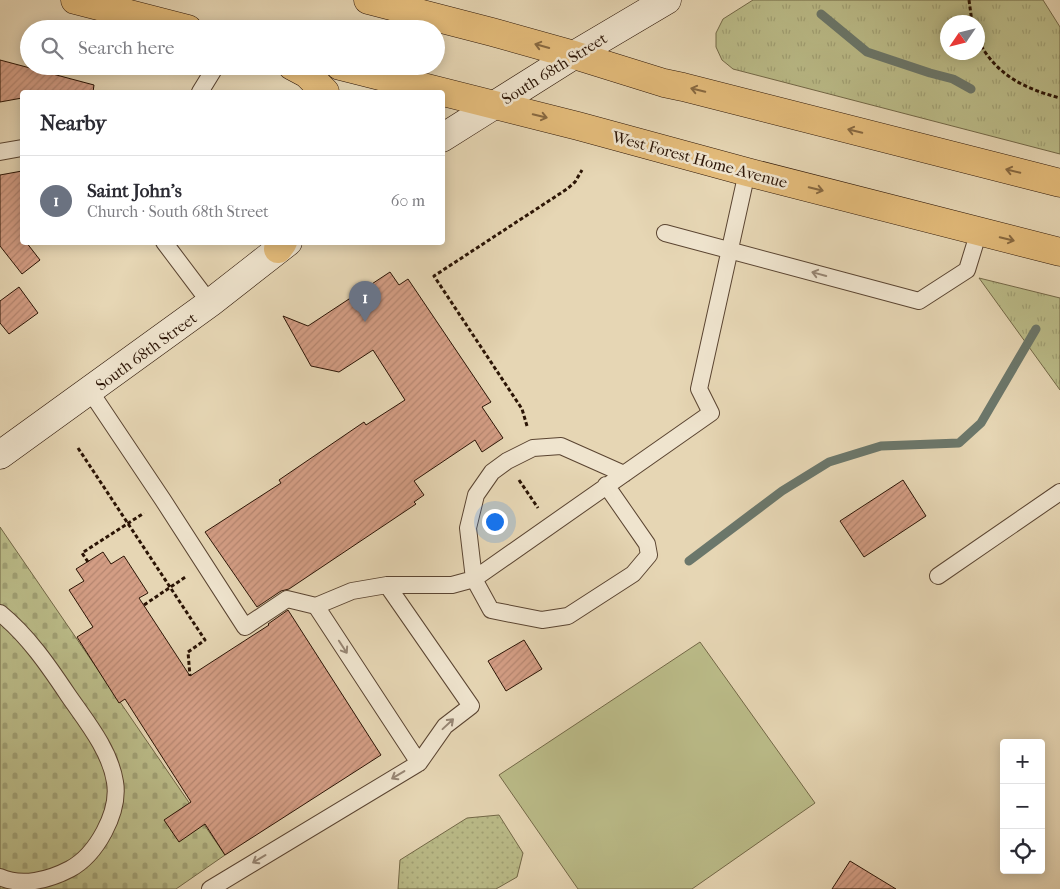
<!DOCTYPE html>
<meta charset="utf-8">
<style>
:root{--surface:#fff;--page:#f7f7f7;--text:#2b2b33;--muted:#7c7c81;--line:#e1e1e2;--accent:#b45309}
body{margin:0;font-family:"IM FELL French Canon",serif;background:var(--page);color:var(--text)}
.controls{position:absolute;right:15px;bottom:15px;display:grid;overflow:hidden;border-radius:5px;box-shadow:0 2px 12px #0003}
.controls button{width:45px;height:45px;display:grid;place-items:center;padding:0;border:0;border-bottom:1px solid var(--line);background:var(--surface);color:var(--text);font:25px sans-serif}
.compass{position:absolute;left:940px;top:15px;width:45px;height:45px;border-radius:50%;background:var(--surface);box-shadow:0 2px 12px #0003;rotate:235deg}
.you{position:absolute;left:494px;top:521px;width:18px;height:18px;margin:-12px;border:4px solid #fff;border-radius:50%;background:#1a73e8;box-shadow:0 0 0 8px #1a73e833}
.badge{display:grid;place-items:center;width:32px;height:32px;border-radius:50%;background:var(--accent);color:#fff;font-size:16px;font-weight:700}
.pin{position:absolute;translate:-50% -41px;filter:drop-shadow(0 1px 2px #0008)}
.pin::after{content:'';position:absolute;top:26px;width:18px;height:15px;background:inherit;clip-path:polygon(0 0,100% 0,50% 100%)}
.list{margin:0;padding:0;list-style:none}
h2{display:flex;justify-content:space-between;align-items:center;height:65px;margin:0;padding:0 20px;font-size:21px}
h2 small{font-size:16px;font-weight:400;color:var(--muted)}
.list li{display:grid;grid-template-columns:32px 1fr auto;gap:15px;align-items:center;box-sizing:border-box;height:90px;padding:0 20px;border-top:1px solid var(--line)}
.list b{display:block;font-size:19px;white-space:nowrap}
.list p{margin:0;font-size:16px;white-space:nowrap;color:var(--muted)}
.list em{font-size:16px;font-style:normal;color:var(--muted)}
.icon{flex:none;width:28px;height:28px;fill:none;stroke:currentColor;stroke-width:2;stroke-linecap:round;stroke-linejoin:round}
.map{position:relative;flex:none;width:1060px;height:889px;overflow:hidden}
.search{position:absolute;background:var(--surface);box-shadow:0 2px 12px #0003;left:20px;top:20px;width:425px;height:55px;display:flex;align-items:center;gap:12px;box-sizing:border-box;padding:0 18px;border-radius:28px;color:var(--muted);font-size:19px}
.panel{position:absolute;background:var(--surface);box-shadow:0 2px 12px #0003;left:20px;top:90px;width:425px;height:155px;border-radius:5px}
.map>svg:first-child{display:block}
</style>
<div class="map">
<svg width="1060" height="889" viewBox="0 0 1060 889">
<defs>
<pattern id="grass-tufts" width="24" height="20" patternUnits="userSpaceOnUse" patternTransform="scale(1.25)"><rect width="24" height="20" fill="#bbbc89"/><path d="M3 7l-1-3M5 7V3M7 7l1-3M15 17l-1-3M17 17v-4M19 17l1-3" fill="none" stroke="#a1a175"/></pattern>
<pattern id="cemetery-stones" width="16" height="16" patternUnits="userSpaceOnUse" patternTransform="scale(1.25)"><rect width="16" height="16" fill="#bbbc89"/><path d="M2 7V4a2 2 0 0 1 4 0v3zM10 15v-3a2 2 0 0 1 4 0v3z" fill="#a1a175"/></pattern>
<pattern id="park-dots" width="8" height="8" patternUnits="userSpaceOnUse" patternTransform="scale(1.25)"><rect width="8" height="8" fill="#bbbc89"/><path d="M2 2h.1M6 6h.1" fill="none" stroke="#a1a175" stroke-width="1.8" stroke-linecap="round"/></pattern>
<pattern id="building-hatch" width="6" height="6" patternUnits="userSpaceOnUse" patternTransform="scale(1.25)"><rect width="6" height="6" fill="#d39d84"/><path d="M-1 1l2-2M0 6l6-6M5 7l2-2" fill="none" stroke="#b58670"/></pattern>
</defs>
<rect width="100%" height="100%" fill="#e6d6b4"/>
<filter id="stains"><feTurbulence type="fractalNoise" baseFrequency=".004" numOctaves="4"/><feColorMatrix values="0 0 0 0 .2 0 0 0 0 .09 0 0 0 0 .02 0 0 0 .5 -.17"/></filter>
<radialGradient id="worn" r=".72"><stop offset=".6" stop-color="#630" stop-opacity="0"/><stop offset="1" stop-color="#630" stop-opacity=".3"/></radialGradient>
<path fill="url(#grass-tufts)" stroke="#736847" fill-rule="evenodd" d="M753,0H1043L1060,27V154L733,69L722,60L716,47V33L723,19ZM948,22H978V52H948Z
M979,278L1060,298V390Z"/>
<path fill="url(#cemetery-stones)" stroke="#736847" d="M0,527L225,855L176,889H0Z"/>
<path fill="url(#park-dots)" stroke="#736847" d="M499,815L523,853L517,877L496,889H398L400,860L467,818Z"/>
<path fill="#bbbc89" stroke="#736847" d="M700,642L815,803L692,889H578L499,775Z"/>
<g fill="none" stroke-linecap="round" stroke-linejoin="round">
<path stroke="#6b776b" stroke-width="9" d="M821,14L867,52L930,73L953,79L971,89
M689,561L782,491L829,462L881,446L959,443L981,423L1036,329"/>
</g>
<path fill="url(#building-hatch)" stroke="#2b1405" d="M0,60L94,85L93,92H22V98L0,102Z
M22,171V242H26L40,260L22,274L0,246V175Z
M390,272L399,285L408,279L491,402L482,407L503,438L482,452L475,440L414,481L424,495L414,502L416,504L289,589L281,591L257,607L205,532L281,483L279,480L364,422L366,425L405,400L373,350L339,372L311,366L283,316L308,326Z
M19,287L38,313L9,334L0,323V301Z
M903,480L926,516L864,557L840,521Z
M103,552L111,564L124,556L148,593L139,598L190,676L269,625L268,624L288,610L381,755L225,855L205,824L179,842L164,820L191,802L125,699L119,703L77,637L93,627L69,590L84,581L76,569Z
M524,640L542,669L506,691L488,661Z
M850,861L896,889H832Z"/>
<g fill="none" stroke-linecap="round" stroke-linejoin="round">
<g stroke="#5a4431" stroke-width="18">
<path id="lane" d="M200,92L216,66
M0,152L22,148
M665,233L919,301L967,270L979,231
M164,242L210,303
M90,391L163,500L245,627L287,599L316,606L352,591L387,585H452L474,579L711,413L699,389L747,172
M606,485L647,544L649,555L633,574L568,616L542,620L491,610L474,579L468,528L476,495L492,472L507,461L533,448L561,446L624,474
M938,576L1060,492
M387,585L471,706L445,726L419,763
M0,613C28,636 48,665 68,695C86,721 110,750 115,782C120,813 96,855 70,869C49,880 22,887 0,877
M210,889L419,763L316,606"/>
</g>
<g stroke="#2b1405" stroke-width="29">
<path id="secondary" d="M442,138L574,55L667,0
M0,455L210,303L288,242"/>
</g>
<g stroke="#2b1405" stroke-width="29">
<path id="primary" d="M75,0L188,29
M368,0L492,32L574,55L664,83L683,87L1060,183
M292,66L307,74L325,92
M340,66L578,126L747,172L1060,252
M278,249L283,242"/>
</g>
<path stroke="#2b1405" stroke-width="3" stroke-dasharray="4 2.5" stroke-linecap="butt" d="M969,0L972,22
M978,40C996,75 1023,88 1060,98
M527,426L522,409L434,276L567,189L575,182L582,170
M78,448L205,640L188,652L190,676
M519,480L538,508
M88,562L82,553L144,513
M144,605L187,576"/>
<use href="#lane" stroke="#efe4ce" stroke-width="16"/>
<use href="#secondary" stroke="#efe4ce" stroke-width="28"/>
<use href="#primary" stroke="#e3bb7a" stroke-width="28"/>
</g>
<defs><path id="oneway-shaft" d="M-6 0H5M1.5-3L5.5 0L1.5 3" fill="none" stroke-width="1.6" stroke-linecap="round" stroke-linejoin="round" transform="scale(1.25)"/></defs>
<g stroke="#876840">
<use href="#oneway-shaft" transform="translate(542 46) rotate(-164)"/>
<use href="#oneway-shaft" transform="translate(698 90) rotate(-166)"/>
<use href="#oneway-shaft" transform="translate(540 116) rotate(14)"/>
<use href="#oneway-shaft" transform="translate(855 131) rotate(-166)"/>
<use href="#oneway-shaft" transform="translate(1013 171) rotate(-166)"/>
<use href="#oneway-shaft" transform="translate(816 189) rotate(14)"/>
<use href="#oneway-shaft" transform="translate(1007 239) rotate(14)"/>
</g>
<g stroke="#978674">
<use href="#oneway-shaft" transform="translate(819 274) rotate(-165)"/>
<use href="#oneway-shaft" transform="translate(343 647) rotate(57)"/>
<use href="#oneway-shaft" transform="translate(448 724) rotate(-43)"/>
<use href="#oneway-shaft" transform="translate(398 775) rotate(149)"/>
<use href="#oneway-shaft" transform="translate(259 859) rotate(149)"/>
</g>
<g text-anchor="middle" stroke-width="5" stroke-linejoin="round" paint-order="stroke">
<g font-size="16" fill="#2b1405" stroke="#efe4ce">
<text transform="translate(554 68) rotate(-32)" y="6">South 68th Street</text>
<text transform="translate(700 159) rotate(15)" y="6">West Forest Home Avenue</text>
<text transform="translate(146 351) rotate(-36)" y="6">South 68th Street</text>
</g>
</g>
<rect width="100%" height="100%" filter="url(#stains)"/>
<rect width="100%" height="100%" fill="url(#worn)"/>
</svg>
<div class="controls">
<button>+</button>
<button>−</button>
<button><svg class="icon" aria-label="locate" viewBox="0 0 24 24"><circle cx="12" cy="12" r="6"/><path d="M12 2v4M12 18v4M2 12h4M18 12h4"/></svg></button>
</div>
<svg class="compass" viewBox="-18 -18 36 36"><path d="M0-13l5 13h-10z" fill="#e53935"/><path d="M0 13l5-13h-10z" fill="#7c7c81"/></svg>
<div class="you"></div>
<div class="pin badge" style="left:365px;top:322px;background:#6b7280">1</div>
<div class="search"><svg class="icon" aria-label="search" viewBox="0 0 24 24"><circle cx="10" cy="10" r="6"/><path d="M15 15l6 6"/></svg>Search here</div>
<section class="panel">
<h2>Nearby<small></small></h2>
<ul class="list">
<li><span class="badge" style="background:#6b7280">1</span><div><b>Saint John's</b><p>Church · South 68th Street</p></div><em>60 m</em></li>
</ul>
</section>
</div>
